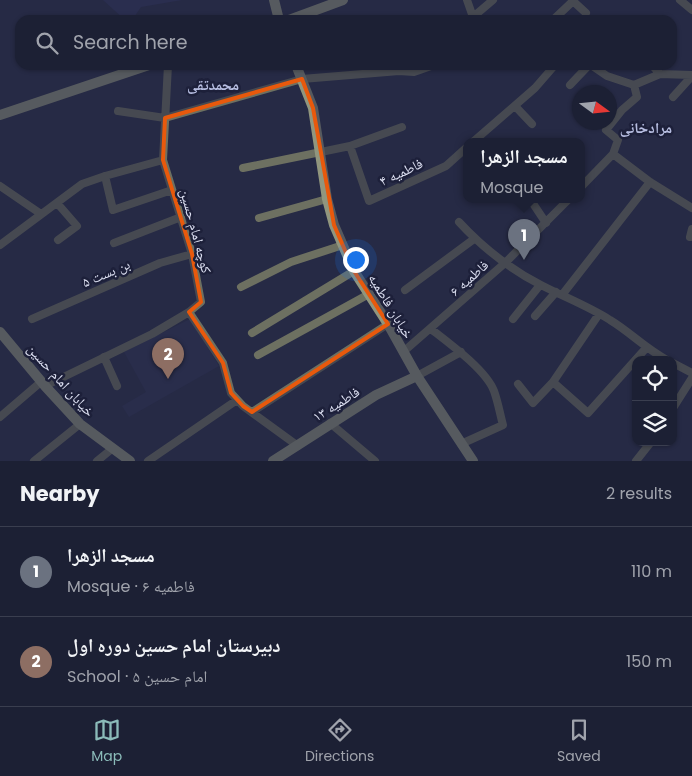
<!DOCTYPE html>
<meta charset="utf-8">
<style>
:root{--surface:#1c2034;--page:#25283c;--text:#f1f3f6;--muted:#a0a3ac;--line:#3a3e4f;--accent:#8bbbb9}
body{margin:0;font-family:Poppins,"Noto Naskh Arabic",sans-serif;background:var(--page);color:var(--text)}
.controls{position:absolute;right:15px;bottom:15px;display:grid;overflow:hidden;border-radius:10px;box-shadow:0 1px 4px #0004}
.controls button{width:45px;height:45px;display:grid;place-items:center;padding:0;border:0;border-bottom:1px solid var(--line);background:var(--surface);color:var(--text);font:25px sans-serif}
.compass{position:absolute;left:572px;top:85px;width:45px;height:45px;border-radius:50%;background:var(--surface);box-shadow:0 1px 4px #0004;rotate:105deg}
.you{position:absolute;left:355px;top:259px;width:18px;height:18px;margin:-12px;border:4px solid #fff;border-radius:50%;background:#1a73e8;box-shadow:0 0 0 8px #1a73e833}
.badge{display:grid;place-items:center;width:32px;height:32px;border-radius:50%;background:var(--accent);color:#fff;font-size:16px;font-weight:700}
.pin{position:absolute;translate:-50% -41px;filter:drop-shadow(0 1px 2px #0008)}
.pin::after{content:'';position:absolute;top:26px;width:18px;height:15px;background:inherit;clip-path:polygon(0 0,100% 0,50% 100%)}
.popup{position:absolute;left:463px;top:138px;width:122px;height:65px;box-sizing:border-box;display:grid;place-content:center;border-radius:10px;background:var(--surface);filter:drop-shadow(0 1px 4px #0005);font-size:16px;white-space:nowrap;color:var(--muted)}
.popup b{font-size:19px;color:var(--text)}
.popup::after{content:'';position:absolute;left:50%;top:100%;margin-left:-10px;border:10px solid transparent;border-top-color:var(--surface)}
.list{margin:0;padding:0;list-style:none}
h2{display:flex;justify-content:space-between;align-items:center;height:65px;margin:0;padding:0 20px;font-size:21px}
h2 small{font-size:16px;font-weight:400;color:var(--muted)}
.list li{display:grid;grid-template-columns:32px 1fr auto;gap:15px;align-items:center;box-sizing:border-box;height:90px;padding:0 20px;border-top:1px solid var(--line)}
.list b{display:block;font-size:19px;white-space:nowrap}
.list p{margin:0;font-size:16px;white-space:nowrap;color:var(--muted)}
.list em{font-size:16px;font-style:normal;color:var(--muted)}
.icon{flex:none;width:28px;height:28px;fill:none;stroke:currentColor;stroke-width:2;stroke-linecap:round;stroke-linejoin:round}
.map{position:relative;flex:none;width:692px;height:461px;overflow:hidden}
.search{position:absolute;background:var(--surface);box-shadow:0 1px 4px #0004;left:15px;right:15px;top:15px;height:55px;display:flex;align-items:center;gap:12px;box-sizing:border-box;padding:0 18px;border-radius:15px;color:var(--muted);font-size:19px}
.sheet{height:245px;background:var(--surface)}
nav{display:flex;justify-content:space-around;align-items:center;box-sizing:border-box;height:70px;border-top:1px solid var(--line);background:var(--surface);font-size:14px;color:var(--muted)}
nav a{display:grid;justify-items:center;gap:2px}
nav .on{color:var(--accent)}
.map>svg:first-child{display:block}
</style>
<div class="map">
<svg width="692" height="461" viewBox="0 0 692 461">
<rect width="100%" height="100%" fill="#262a45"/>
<path fill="#2d3153" d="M190,319L219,366L129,417L122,406L146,392L124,352Z"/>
<path fill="#2f335c" d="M103,0H182L141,7L132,20H125Z"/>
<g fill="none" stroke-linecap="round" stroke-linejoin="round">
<path stroke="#6d7061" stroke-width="8" d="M467,0L474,20
M680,0L692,10
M473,17L493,0
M553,20L573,1L586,13
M591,65L607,76L634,85L660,74L692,75
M652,65L660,74
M570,85L589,65
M673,97L692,76
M515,106L532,124
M118,111L165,118L302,79L399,71L414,72L434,65
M474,141L535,88L555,65
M350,146L402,127
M613,154L650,182L692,208
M243,168L350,146L369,201L446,166L466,148
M105,176L113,210L172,190
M0,186L41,214
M582,186L613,154L618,140L606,130L622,110L637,97L634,85
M530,199L546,223
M57,203L77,226L58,240
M259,218L327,199
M459,222C483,248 510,269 541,285C564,297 588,306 610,320C630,332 646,349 667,360
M690,237L692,229
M114,243L181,217
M0,245L82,184L105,176L163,160
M241,287L291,262L343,245
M405,290L474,239
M562,295L650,182
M189,312L223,363L231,393L243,406L298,446
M535,316L556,292
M32,319L160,263L192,254
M513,319L540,285
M431,329C449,343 486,370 494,391C498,402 500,414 503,425L461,444
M252,333L354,271
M403,352L505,263L569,199
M258,355L369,294
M104,357L117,386
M673,363L692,373
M417,376L461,352
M553,382L588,413L647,347
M518,384L533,403L553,382L599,314
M45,386L152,334L189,312L201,302L192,254L163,160L168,65
M673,408L692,378
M252,412L388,324
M0,417L42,381
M330,423L375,461
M34,461L80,424
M97,461L113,448
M148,461L237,400
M636,461L651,442"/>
<path stroke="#91967e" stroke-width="10" d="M274,0L279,20
M289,20L343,0
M296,65L313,108L327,199L334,225L354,271L388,324L417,376L473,461
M0,115L149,65
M0,332L45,386L80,424L130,461
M273,461L376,395L417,376"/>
</g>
<path d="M0 0H692V461H0ZM302,79L313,108L334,225L354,271L388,324L252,412L243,406L231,393L223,363L189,312L201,302L192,254L163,160L165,118Z" fill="#262a45" fill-opacity=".55" fill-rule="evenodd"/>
<path fill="none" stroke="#e8590c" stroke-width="4" stroke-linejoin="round" d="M302,79L313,108L334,225L354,271L388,324L252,412L243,406L231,393L223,363L189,312L201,302L192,254L163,160L165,118Z"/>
<g text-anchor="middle" stroke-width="5" stroke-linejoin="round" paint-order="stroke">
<g font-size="14" fill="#dee1f3" stroke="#1d203a">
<text transform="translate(401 172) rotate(-25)" y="5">فاطمیه ۴</text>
<text transform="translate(196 231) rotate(75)" y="5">کوچه امام حسین</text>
<text transform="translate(106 273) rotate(-23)" y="5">بن بست ۵</text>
<text transform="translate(469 278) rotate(-42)" y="5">فاطمیه ۶</text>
<text transform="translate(391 306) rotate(59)" y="5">خیابان فاطمیه</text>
<text transform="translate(61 380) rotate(48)" y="5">خیابان امام حسین</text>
<text transform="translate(336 404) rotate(-32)" y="5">فاطمیه ۱۳</text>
</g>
<g font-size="15" font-weight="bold" fill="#b6bde0" stroke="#1d203a">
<text x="213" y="90">محمدتقی</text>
<text x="646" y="133">مرادخانی</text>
</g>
</g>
</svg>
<div class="controls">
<button><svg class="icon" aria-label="locate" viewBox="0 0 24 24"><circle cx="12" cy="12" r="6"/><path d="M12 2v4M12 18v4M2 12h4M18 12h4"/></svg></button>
<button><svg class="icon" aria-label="layers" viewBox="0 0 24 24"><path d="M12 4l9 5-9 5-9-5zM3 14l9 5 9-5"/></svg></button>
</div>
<svg class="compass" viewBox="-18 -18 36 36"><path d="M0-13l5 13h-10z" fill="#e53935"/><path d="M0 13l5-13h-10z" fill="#a0a3ac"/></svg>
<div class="you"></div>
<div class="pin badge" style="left:524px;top:260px;background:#6b7280">1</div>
<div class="popup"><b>مسجد الزهرا</b>Mosque</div>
<div class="pin badge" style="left:168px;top:379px;background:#8d6e63">2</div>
<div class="search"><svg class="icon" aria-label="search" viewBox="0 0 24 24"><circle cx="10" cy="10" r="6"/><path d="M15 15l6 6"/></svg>Search here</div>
</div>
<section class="sheet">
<h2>Nearby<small>2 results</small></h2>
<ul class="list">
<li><span class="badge" style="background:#6b7280">1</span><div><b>مسجد الزهرا</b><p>Mosque · فاطمیه ۶</p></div><em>110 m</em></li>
<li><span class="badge" style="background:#8d6e63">2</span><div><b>دبیرستان امام حسین دوره اول</b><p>School · امام حسین ۵</p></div><em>150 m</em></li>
</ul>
</section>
<nav>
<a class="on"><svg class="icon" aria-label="map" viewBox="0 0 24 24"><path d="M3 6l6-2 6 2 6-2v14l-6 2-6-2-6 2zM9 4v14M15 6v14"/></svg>Map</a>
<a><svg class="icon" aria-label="directions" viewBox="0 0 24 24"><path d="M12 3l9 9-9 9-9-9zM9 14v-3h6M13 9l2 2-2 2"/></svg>Directions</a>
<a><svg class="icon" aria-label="saved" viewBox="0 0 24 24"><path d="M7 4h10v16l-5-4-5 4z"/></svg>Saved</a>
</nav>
